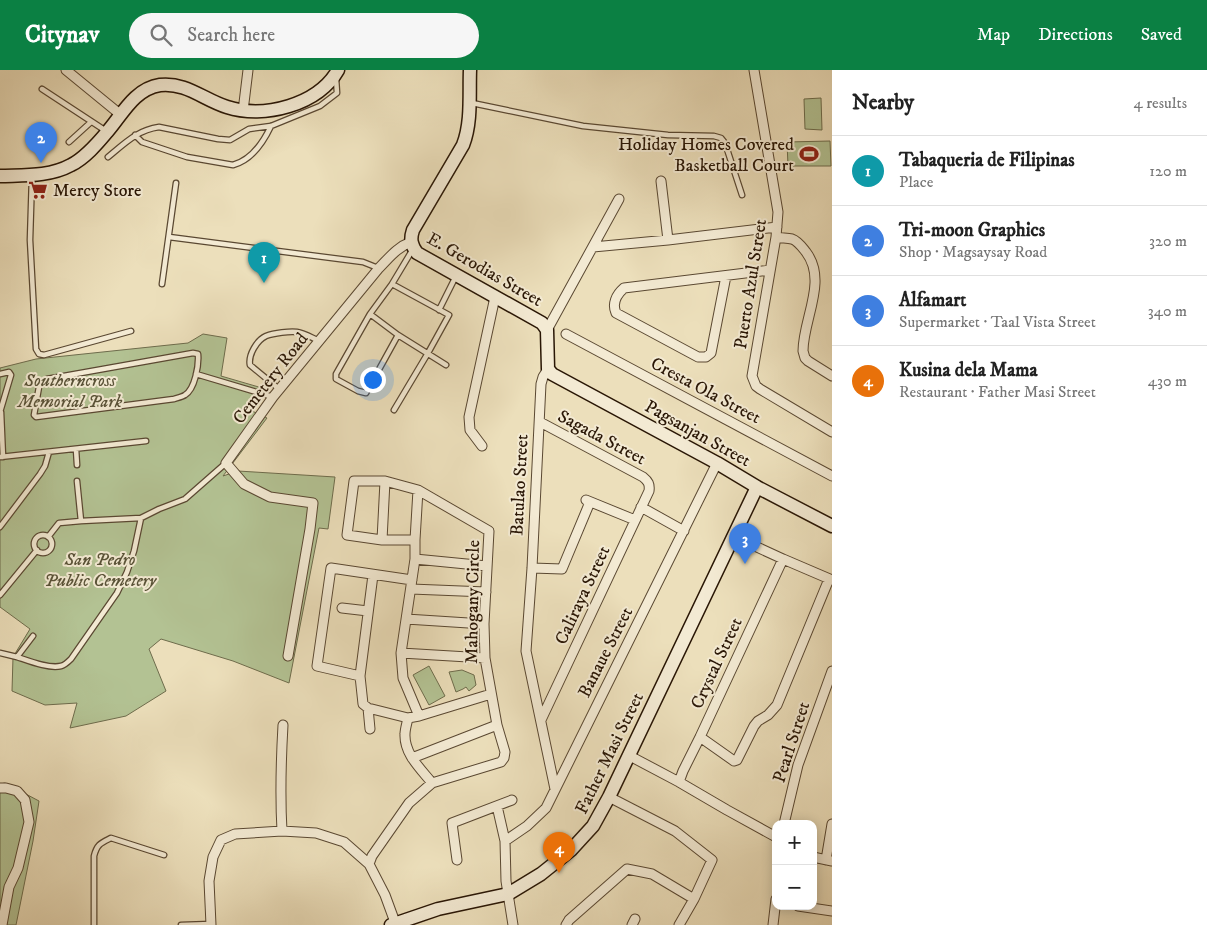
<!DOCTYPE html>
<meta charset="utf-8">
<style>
:root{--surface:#fff;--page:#f6f6f6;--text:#222;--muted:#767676;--line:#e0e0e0;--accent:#0b8043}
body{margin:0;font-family:"IM FELL DW Pica",serif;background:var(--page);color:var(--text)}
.controls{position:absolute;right:15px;bottom:15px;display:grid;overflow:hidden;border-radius:10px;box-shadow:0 2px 12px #0003}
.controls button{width:45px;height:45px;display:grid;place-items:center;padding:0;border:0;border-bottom:1px solid var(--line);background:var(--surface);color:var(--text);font:25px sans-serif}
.you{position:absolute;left:372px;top:309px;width:18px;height:18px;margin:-12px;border:4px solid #fff;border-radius:50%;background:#1a73e8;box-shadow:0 0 0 8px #1a73e833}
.badge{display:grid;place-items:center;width:32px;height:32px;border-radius:50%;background:var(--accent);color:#fff;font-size:16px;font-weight:700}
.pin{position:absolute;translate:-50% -41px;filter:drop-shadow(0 1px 2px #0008)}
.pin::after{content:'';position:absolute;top:26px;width:18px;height:15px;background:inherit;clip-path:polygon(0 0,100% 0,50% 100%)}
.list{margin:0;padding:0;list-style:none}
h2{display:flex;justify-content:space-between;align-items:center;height:65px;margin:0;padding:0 20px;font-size:21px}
h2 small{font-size:16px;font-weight:400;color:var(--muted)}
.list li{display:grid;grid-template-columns:32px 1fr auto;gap:15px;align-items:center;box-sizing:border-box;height:70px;padding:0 20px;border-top:1px solid var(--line)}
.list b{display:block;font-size:19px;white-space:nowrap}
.list p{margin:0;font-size:16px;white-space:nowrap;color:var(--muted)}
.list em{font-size:16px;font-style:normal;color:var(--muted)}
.icon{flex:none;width:28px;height:28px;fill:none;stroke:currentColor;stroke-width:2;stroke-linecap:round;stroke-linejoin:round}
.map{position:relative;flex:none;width:832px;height:855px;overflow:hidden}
header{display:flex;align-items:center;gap:30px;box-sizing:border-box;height:70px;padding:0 25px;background:var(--accent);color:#fff}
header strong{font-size:24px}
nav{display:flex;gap:28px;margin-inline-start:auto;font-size:18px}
.search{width:350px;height:45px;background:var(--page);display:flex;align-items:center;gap:12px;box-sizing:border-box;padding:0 18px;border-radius:28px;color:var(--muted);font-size:19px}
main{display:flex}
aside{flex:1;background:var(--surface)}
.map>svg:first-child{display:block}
</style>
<header>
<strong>Citynav</strong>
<div class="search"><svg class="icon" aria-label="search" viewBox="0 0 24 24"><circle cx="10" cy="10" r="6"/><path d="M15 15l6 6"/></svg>Search here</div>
<nav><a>Map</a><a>Directions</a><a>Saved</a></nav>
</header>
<main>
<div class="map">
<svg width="832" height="855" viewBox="0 0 832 855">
<rect width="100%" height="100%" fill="#ecdfbb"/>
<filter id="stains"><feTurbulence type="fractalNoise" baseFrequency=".004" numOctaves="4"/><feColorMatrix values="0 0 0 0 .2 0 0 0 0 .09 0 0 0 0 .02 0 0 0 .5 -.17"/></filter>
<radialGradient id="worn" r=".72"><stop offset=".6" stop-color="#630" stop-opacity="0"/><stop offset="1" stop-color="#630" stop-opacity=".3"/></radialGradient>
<path fill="#b3c293" stroke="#6e6c4c" d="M821,28L822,60L805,59L804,29Z
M830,71L831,96H788L787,72Z
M203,264L227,268L221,306L269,320L252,341L267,348L223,406L238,401L335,407L328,459L319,458L289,613L233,591L161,569L149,579L166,621L126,646L70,658L77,633L45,635L12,621L13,587L30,559L0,537V298L36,289L188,273Z
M429,596L445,626L429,635L413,605Z
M462,600L474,605L476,615L469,621L466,617L463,619L456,622L449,602Z
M5,713L39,731L33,771L16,855H0V714Z"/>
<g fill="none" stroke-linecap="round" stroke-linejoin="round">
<g stroke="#5a4832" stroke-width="7">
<path id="lane" d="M42,19L106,61
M472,33L583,56L668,65L714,66L721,68L725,73L742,125
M135,65L142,72L187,87L233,95C252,90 263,73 271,56
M69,72L91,52
M108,87C124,74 137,60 159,57L218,69L230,70L249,59L271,56L320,36L337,23L336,8
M32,106L30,170L36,279L39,284L44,285L131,261
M169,167L363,192L378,198
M162,214L176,113
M392,214L413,179
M439,240L456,206
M370,244L398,265L446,295
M193,283L198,284C199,295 195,319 185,325C182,327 177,328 174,329L36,347L34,345L39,317L42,313L47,309Z
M0,304L9,302L11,305L0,342
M196,304L273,327
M279,319L250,295C248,285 257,270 266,266C274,263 290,261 297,262C305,263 312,268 319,271
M394,340L428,283L449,245L392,214L370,244L336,304V309L358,321L366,323L398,265
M1,342L3,387
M76,379L77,395
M0,387L146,371
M77,411L81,451
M0,457L40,404L45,396L49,382
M34 474a9 9 0 1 1 18 0a9 9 0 1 1-18 0Z
M48,467L59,453L81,451L141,448L159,439L185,429L226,393
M0,525L37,480
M0,583L17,587L33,566
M17,587C29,591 49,599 61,596C65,595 68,592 71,589L117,523L127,502L134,481L141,448
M94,855V786C97,774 101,773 111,768L164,785
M181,855L211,854"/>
</g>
<g stroke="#5a4832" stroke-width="11">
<path id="street" d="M66,0L121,45
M754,0L778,142L776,167L752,306L756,316L760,319L832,362
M243,41L248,0
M661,111L668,170
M776,167C781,168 787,168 792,169C798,171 802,177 806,182C828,211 803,249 803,281L805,288L808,291L832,306
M593,177L668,170L777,157
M726,206L711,283L706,287H698L616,243C612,234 616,225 624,218L770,200
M547,260L619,129
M566,264L832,406
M548,299L543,307L541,314L532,498L526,581L555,719
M540,352L643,407C648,411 650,414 649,421L541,650
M482,376L470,360L469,347L495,227
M586,430L635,450
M641,437L684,461
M735,465L746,472L783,489L832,510
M382,470L385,411
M415,470L418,420
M415,489L487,496
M532,498L562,499L590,432
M373,505L360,606L363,634L368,638L408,648
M411,519L486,522
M342,538L368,541
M406,549L484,554
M401,583L485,588
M288,586L310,459L313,433L270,427L244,414L226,393L273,327L379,198C389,188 397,177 411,172
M360,606L317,596L331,498L412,510
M368,638L370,659
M419,646L403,608L401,583L415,489V470H382L347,465L354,411H385L418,420L489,461L484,554L485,588L497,655L505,682L504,688L501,692L432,713
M700,667L734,691L737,690L754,656L758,651L768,645L777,635L829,509
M628,685L679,712L727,740L776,767
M412,688L497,655
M679,712L683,701L700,667L783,489
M0,718H6L17,721L25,730L29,752L18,798L9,817L2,855
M609,727L675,761L712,790L694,829L679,855
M497,736L505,771L506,811L513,855
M784,754L798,695L832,601
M282,761C280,726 281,690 283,655
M505,771L527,756L546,738L717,393
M813,787L832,791
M457,790L452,753L512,730
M826,790L832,754
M369,794L372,786L409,733L432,713C421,699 404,684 405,664C405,659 407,653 408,648L419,646L491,624
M798,836L832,841
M211,855L209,811L213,787L221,770L235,764L282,761L316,763L344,772L369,794L385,825L396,855
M566,855L569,850L627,799L652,804L694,829
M632,855L635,849
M773,855L776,829"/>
</g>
<g stroke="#291605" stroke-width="15">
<path id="secondary" d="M470,0C469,24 472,52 463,75L413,160C410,169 411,175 417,183L542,253L547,260L548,299L552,304L717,393L757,417L832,456
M0,106C23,105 49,107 71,95C85,88 97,74 107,62C122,45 134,19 160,15C186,12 204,30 227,37C264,49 318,35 338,0
M391,855L438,839L508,824L541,804L571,780L593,756L609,727L757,417"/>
</g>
<use href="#lane" stroke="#f3ead3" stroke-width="4.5"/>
<use href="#street" stroke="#f3ead3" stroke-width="9"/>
<use href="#secondary" stroke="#f3ead3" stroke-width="12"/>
</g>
<defs>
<g id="stadium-bare" transform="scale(1.5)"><path d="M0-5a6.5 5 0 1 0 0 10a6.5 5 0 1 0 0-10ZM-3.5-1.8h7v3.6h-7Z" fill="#8f2418" stroke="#f3ead3" stroke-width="2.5" paint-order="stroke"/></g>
<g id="supermarket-bare" transform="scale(1.5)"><path d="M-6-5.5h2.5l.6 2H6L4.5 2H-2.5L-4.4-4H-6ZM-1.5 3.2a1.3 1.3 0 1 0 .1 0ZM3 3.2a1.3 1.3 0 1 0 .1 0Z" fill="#8f2418" stroke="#f3ead3" stroke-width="2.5" paint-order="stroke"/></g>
</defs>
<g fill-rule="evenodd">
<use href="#stadium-bare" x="809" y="84"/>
<use href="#supermarket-bare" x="38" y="120"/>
</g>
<g text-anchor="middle" stroke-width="4" stroke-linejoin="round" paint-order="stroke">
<g font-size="18" fill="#291605" stroke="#f3ead3" text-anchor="end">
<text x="794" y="80">Holiday Homes Covered<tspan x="794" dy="21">Basketball Court</tspan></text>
<text x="53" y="126" text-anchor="start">Mercy Store</text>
</g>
<g font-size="18" fill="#291605" stroke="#f3ead3">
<text transform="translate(485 199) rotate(30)" y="6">E. Gerodias Street</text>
<text transform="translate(750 214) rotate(-81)" y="6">Puerto Azul Street</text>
<text transform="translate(270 308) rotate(-52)" y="6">Cemetery Road</text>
<text transform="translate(706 320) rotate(28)" y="6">Cresta Ola Street</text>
<text transform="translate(698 363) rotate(29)" y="6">Pagsanjan Street</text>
<text transform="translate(602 367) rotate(28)" y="6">Sagada Street</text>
<text transform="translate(519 415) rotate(-87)" y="6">Batulao Street</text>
<text transform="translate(582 525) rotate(-65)" y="6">Caliraya Street</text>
<text transform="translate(472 532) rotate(-89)" y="6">Mahogany Circle</text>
<text transform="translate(605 582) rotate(-63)" y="6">Banaue Street</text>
<text transform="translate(716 593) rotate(-65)" y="6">Crystal Street</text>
<text transform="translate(791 672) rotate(-72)" y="6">Pearl Street</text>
<text transform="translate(609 683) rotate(-64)" y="6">Father Masi Street</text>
</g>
<g font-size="18" font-style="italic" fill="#595237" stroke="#f3ead3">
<text x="70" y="316">Southerncross<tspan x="70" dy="21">Memorial Park</tspan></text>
<text x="100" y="495">San Pedro<tspan x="100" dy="21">Public Cemetery</tspan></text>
</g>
</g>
<rect width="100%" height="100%" filter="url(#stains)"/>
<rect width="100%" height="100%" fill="url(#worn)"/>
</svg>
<div class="controls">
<button>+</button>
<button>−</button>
</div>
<div class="you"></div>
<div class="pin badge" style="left:264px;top:213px;background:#0f9aa8">1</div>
<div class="pin badge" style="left:41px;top:93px;background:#3f7fe0">2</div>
<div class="pin badge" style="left:745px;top:494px;background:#3f7fe0">3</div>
<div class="pin badge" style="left:559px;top:803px;background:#e8710a">4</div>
</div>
<aside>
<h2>Nearby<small>4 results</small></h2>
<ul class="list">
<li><span class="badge" style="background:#0f9aa8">1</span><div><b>Tabaqueria de Filipinas</b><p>Place</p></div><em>120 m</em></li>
<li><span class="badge" style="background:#3f7fe0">2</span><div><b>Tri-moon Graphics</b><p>Shop · Magsaysay Road</p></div><em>320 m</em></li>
<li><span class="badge" style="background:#3f7fe0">3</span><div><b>Alfamart</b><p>Supermarket · Taal Vista Street</p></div><em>340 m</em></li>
<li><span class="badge" style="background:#e8710a">4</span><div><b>Kusina dela Mama</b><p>Restaurant · Father Masi Street</p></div><em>430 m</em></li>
</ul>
</aside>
</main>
